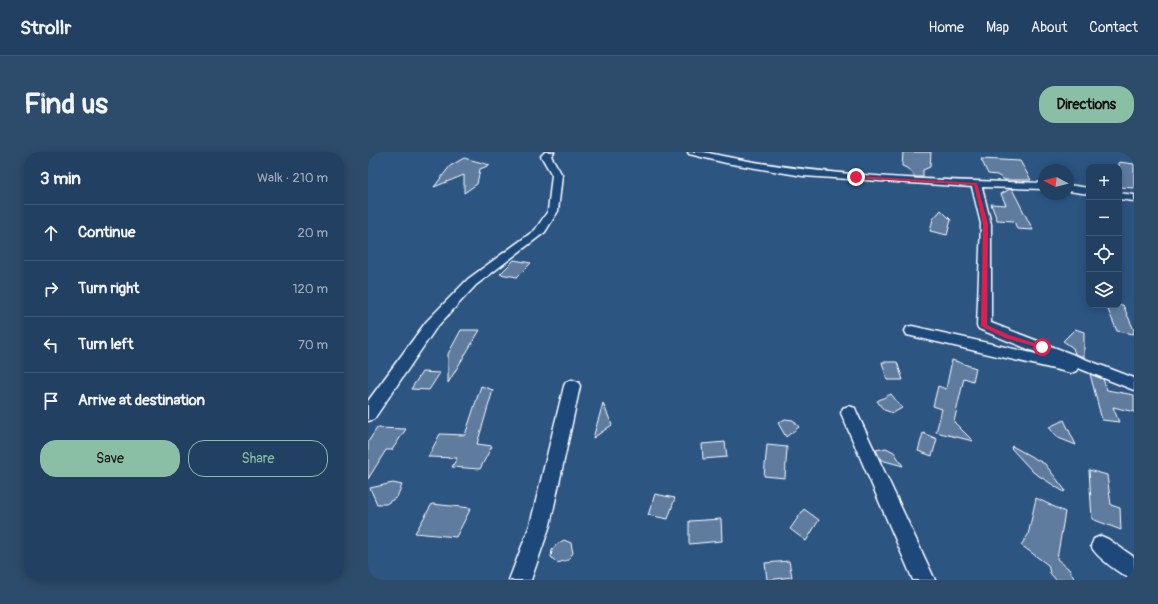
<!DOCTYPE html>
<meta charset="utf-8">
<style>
:root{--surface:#214062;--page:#2d4b6b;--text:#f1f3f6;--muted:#a2afbe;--line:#3e5977;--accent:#8abfa5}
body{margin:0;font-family:Pangolin,sans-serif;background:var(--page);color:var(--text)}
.controls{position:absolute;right:12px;top:12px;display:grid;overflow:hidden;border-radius:8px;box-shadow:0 2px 10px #0003}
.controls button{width:36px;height:36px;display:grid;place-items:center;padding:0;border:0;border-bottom:1px solid var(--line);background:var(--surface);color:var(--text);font:20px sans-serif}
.compass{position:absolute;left:670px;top:12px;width:36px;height:36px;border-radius:50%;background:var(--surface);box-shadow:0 2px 10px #0003;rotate:277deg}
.stop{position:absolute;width:12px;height:12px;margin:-9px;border:3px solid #e11d48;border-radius:50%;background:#fff}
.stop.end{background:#e11d48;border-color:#fff;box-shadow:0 1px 4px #0008}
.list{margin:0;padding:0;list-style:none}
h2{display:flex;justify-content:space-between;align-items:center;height:52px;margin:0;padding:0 16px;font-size:17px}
h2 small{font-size:13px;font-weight:400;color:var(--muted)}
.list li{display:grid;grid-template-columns:26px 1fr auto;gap:12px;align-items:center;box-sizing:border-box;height:56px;padding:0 16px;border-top:1px solid var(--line)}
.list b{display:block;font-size:15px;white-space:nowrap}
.list em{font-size:13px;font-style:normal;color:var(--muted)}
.actions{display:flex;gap:8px;padding:12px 16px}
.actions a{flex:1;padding:9px 0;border:1px solid var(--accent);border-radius:16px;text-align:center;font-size:14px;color:var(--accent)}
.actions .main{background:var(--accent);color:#111}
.icon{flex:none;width:22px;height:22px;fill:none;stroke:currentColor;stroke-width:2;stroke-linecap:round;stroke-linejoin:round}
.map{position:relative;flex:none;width:766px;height:428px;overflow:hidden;border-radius:16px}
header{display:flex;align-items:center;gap:24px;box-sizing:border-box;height:56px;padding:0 20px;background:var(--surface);border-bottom:1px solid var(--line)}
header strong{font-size:19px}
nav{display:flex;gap:22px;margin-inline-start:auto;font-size:14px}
.intro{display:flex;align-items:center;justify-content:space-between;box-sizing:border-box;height:96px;padding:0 24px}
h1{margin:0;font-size:28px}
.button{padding:10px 18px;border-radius:16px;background:var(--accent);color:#111;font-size:14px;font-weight:700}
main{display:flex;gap:24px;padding:0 24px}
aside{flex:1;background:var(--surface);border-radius:16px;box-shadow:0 2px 10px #0003}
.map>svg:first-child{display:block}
</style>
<header>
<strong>Strollr</strong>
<nav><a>Home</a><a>Map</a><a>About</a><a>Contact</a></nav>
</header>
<div class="intro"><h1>Find us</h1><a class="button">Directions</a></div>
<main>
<aside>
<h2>3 min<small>Walk · 210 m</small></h2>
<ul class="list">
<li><svg class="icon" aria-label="ahead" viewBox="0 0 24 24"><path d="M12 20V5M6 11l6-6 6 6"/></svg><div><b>Continue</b></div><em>20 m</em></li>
<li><svg class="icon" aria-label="right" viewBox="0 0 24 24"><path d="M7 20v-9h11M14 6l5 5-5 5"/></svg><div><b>Turn right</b></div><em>120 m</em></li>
<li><svg class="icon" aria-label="left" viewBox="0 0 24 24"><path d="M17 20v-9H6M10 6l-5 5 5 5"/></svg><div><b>Turn left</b></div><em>70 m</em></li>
<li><svg class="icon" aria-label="arrive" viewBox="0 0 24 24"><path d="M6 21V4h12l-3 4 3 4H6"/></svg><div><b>Arrive at destination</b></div></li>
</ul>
<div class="actions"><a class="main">Save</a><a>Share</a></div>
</aside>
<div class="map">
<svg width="766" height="428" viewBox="0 0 766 428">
<rect width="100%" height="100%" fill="#2c5582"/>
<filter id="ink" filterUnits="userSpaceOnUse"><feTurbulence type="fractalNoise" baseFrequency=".025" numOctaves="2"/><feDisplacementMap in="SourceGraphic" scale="8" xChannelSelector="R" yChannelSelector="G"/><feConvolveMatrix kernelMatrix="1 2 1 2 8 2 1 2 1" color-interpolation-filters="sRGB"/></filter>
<g filter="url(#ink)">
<path fill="#5e7c9f" stroke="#fff" d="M535,0H563L562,15L555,18V25H547L541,17L534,14Z
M96,6L122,13L112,17L109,32L96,41V23L66,35L82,14Z
M613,7L652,9L663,28H637L629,23L620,22Z
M751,10L766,12V36L751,35Z
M642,37H644L665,78L649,77L646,69L629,68L623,52L638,53L633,42Z
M573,58L583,68L579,83L562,79L565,67Z
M146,108L163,111L149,125L132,122Z
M738,153H755L766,178V182L749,179Z
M707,177L716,180V205L707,202L705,196L695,189Z
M93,178H112L80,231V202Z
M584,208L608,216L605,229L596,226L586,270L605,289L568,280L574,257L565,254L570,234L578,237Z
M514,210H529L535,228H519Z
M54,220L72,221L61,238L43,237Z
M722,222L735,227L739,238L766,243V260L745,255L751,270L734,268Z
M113,234L125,238L109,292L124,294L112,317L84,315L89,306L60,305L72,282L97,283Z
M523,242L534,256L525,261L516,258L509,249Z
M235,251L244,273L225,286Z
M417,267L425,268L431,275L418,285L410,271Z
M696,268L708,293L688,285L681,275Z
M9,276L38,277L24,298H18L0,327V290Z
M555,281L569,287L564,304L550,299Z
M357,290L359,305L335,307L334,292Z
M399,293L419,295L417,326L396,324Z
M644,294L677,312L697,338L696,340L665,320L643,296Z
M518,296L526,300L535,314L513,308L508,298Z
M721,318L739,323L743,353L752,356L753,378L724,367Z
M25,331L34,333L29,345L18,352H9L2,336Z
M287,342L307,346L300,367L280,363Z
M668,346L697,360L689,407L701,417L707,428H688L682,421L680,413L653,393L660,383Z
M64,352L103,356L88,385L47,381Z
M436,357L451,368L438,389L422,377Z
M353,367L354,389L321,392V369Z
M196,388L203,391L205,401L200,408L189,411L183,405L184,398L189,392Z
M421,409L424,425L399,428L397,411Z"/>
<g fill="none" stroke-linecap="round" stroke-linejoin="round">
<g stroke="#fff" stroke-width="3">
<path id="minor" d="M177,0H186L183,4L194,23L190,59L177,80L108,133L68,176L6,267L0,269V249L58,170L100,127L167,78L180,59L184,23L173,4Z
M320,0H336C445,25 564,28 676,31V37L614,35L623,72V171L766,226V238L710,216L708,219L703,221L539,183L537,179L539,175L544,174L677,204L611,177L609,174L613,72L604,35L435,24L358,11L321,2Z
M700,33L721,36V42L700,39Z
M751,41L766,43V49L751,47Z
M204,228L210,230L212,234L182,373L163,428H141L162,373L196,234L198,230Z
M481,254L487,256L489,261L567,428H545L473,261L475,256Z
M733,384L740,387L766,405V428C754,424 728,405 723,394L726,387Z"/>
</g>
<use href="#minor" fill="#1f4a7a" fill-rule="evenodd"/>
</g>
</g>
<path fill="#e11d48" d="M488,24L609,31L620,72L619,173L641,183L676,194V197L637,186L613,174L615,72L606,33L486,26Z"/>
</svg>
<div class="controls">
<button>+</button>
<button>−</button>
<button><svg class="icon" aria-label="locate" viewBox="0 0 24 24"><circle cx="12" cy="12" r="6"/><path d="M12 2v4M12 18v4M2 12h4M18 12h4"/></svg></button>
<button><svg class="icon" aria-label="layers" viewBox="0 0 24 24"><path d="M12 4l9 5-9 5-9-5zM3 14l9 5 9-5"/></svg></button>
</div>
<svg class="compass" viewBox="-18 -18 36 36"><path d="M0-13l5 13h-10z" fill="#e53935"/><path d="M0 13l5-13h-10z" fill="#a2afbe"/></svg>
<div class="stop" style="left:674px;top:195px"></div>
<div class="stop end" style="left:488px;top:25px"></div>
</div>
</main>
